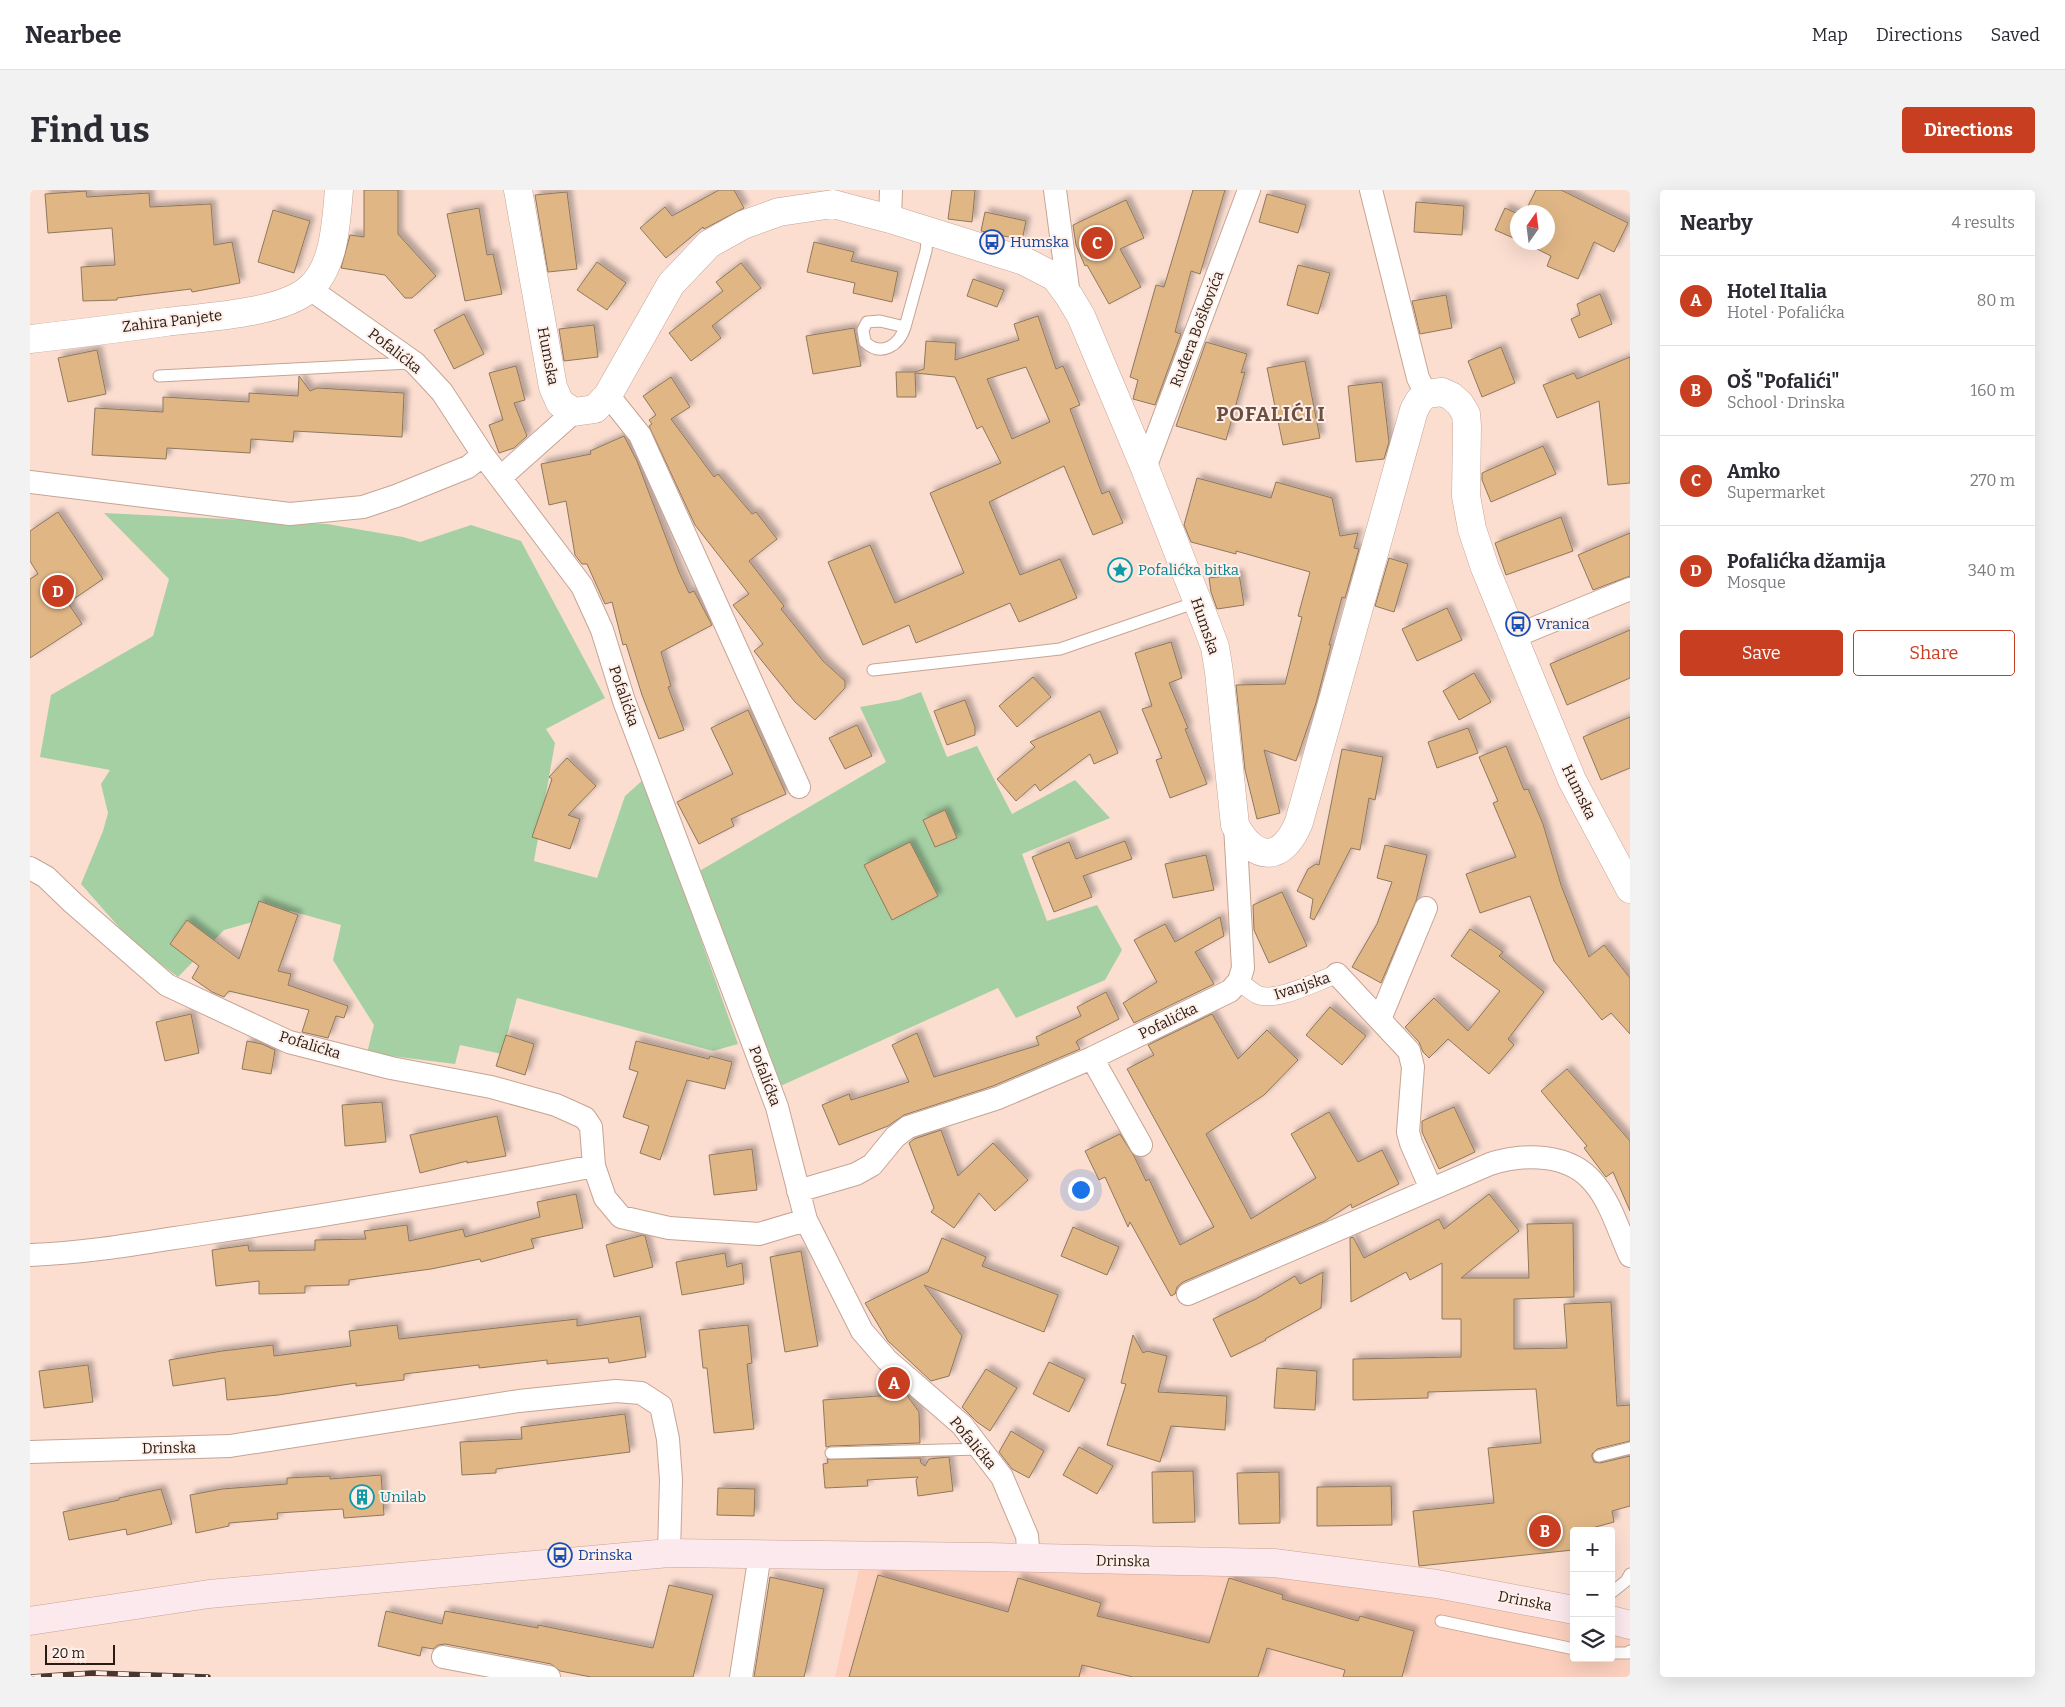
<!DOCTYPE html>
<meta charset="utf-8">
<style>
:root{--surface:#fff;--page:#f2f2f3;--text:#2b2b33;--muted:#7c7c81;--line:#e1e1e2;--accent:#c83e21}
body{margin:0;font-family:Bitter,serif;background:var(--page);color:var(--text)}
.controls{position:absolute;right:15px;bottom:15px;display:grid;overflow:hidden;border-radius:5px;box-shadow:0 5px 20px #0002}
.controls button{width:45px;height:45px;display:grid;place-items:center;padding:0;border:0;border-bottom:1px solid var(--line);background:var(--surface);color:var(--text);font:25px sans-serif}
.compass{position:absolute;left:1480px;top:15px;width:45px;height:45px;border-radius:50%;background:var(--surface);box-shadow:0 5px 20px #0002;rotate:14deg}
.scale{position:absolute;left:15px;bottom:12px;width:70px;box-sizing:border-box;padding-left:5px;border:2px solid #291c16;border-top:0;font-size:14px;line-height:18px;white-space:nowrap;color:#291c16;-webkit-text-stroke:4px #feefe8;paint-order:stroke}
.you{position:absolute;left:1050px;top:999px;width:18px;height:18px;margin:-12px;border:4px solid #fff;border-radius:50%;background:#1a73e8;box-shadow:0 0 0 8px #1a73e833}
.badge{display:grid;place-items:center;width:32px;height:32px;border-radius:50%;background:var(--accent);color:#fff;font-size:16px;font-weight:700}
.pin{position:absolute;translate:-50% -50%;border:2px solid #fff;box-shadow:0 1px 5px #0006}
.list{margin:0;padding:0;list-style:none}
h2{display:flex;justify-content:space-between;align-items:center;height:65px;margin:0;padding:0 20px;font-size:21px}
h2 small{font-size:16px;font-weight:400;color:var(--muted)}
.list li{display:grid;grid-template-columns:32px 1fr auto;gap:15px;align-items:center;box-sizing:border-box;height:90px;padding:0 20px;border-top:1px solid var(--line)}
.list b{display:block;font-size:19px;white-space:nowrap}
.list p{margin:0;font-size:16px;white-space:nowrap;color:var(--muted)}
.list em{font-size:16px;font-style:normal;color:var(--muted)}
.actions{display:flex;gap:10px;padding:15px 20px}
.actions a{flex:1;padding:11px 0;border:1px solid var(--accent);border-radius:5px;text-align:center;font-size:18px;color:var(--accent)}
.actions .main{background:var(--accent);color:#fff}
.icon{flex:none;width:28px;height:28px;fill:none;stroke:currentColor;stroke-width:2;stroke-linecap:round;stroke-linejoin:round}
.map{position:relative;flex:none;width:1600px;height:1487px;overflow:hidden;border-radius:5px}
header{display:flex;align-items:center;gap:30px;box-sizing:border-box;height:70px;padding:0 25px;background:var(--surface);border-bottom:1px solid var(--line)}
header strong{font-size:24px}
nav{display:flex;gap:28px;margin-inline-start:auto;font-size:18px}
.intro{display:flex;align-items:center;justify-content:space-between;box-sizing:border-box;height:120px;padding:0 30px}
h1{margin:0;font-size:35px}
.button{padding:12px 22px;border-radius:5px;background:var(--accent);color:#fff;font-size:18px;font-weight:700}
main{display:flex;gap:30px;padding:0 30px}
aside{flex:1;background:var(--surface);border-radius:5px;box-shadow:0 5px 20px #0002}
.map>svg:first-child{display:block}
</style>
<header>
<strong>Nearbee</strong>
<nav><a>Map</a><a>Directions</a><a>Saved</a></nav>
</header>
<div class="intro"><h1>Find us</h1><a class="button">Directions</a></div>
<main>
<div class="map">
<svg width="1600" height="1487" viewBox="0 0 1600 1487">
<defs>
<filter id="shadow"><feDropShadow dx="4.5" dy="-4.5" stdDeviation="2.5" flood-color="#0004"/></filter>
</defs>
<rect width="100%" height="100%" fill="#fcded1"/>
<path fill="#fcd0bd" d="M832,1366L1244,1373L1544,1423V1468H1581V1432L1600,1437V1487H805Z"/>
<path fill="#a5d0a3" d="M74,323L297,334L373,347L390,352L441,335L491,351L575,508L516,539L525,553L504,671L567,688L595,606L614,589L708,854L683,861L487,808L472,864L430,855L425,874L337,863L344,835L303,770L311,735L261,721L194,740L148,787L103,753L51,694L73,641L78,623L71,594L80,580L10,567L21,505L123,446L139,389Z
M891,502L917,567L947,556L982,624L1045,590L1080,628L992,664L1017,731L1067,715L1092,760L1075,790L986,828L968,798L746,898L666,683L856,572L830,517L869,510Z"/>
<path fill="#e0b685" stroke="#8e785e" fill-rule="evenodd" filter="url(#shadow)" d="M334,0H368V44L406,86L382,108H375L355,85L311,78L320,45L334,47Z
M689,0H704L714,18L674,39L673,37L636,68L610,38L635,17L642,26Z
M922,0H945L942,32L918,29Z
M1163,0H1195L1170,84L1161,81L1145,142L1151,144L1125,215L1103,209L1108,190L1100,187L1126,95L1134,97Z
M1506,0H1531L1598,33L1584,62L1564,52L1548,89L1517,76L1521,66L1493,52H1518V22H1495Z
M56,1L57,7L119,3L120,17L181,14L184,55L202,52L210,93L162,102L161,99L87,108V110L53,111L51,77L85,75L82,38L18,43L15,4Z
M537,2L547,79L518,82L505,5Z
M1237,4L1276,15L1268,43L1229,32Z
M1096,10L1114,48L1090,59L1111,97L1079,114L1057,75L1055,76L1046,55L1043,35Z
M1386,12L1434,16L1432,45L1384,42Z
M449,18L457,65L463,64L472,104L435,111L417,24Z
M1475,18L1488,24V50L1465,40Z
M243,20L280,31L264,83L228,72Z
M955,22L996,31L992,50L951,41Z
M784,52L824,62L821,71L868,82L862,112L823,103L825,93L777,82Z
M567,72L596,93L577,120L547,100Z
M711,73L731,98L682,136L691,148L661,171L639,143L693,101L686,92Z
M1268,75L1300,83L1288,124L1257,115Z
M943,89L974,100L967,117L937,106Z
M1570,104L1582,134L1549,148L1541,129L1550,125L1547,114Z
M1416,105L1422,138L1390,144L1382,111Z
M434,124L454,164L424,179L404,140Z
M1008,126L1026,179L1033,176L1050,215L1040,219L1072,304L1079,301L1093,333L1063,345L1034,276L959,312L990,385L1030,369L1047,408L989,432L980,413L886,453L879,435L833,455L798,372L840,355L865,413L934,383L900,303L971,273L952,236L947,239L925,187L885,183L886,207H867L866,182H885L894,179L896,151L926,153L925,170L989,150L984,134ZM996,177L1020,232L982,249L957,189Z
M564,135L568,167L534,171L529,139Z
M824,138L831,176L783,184L776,146Z
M1176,152L1217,164L1211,183L1215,182L1196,250L1146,236Z
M1471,157L1485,193L1452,207L1438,171Z
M67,160L76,204L38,212L28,168Z
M1600,167V293L1578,295L1569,211L1527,228L1513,195L1544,183L1547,189Z
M1275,171L1290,248L1253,255L1237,178Z
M486,176L495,210L484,213L497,246L484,258L469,263L459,235L473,230L459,183Z
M269,186L280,201L287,198L374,203L372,247L264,241L263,252L221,249L220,263L137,258L136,269L62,265L65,218L133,222V207L219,212V203L268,206Z
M641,187L660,217L641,229L684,287L688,284L722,324L726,322L747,349L719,371L754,416L751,419L793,471L815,491V498L785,530L765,512L724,461L733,454L703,415L719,404L665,335L619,236L622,234L619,230L626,225L613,206Z
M1352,192L1359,252L1354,269L1326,272L1318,196Z
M594,246L607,271L649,382L659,403L664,401L682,435L631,462L641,496L638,497L654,540L629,549L612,505L596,454L593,455L582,412L575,414L557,374H552L545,365L536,311L519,315L511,274L561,264L560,261Z
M1513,256L1526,284L1461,312L1452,290V283Z
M1167,288L1241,308L1246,292L1302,308L1310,346L1328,343L1324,358L1329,359L1315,408L1312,407L1299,455H1301L1286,513L1266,571L1234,560L1250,623L1227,629L1215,580L1206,495L1255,494L1272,427L1268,426L1280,382L1206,361V364L1161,352L1154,335Z
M28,322L73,389L38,413L52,434L0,468V389L8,384L0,371V341Z
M1531,327L1543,361L1476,385L1465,353Z
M1600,343V386L1563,400L1548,365Z
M1359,368L1378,374L1364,422L1345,416Z
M1209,384L1214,415L1187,419L1181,402L1179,388Z
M1417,418L1432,450L1387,471L1372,439Z
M1600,440V488L1537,515L1520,474Z
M1141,452L1152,488L1139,493L1158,538L1155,539L1177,594L1140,608L1126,570L1132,568L1112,519L1122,516L1105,463Z
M1444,483L1461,512L1429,530L1413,501Z
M1003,487L1021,507L987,537L969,516Z
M935,510L945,537V545L917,555L904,521Z
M718,520L756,604L701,629L704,636L669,654L647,612L703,584L681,538Z
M1070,521L1088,563L1064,574L1060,564L1010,601L1005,594L986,611L967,589L1005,557L1000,552Z
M1600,527V578L1571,590L1553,547Z
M827,535L842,566L815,579L799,548Z
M1438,538L1448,563L1407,578L1398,552Z
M1476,556L1494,600L1498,599L1513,634L1531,695L1559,767L1574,755L1600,788V844L1581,823L1572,830L1524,771L1500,706L1450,723L1436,684L1486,667L1463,613L1468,611L1449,567Z
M1312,559L1353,567L1345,610L1339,608L1330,660L1321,658L1284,730L1280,728L1283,709L1267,701L1278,679L1286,674L1289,675Z
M537,568L566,596L538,625L550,629L540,659L502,647L522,589L519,587Z
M915,620L927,648L905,657L893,630Z
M1095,651L1102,669L1053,686L1062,707L1024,722L1002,667L1039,652L1046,669Z
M880,652L908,706L862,730L834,675Z
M1355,655L1397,665L1386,711L1351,793L1322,777L1347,734L1362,692L1347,688Z
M1176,665L1184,700L1143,708L1135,674Z
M1252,702L1277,756L1239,773L1224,740L1223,715Z
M229,711L268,725L248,781L261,784L258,795L318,816L314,828L306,826L298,848L272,842L279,820L199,801L194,807L182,802L162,788L169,776L140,754L157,730L209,769Z
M1190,727L1194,746L1165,762L1184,794L1104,833L1093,813L1127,792L1104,750L1135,734L1145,752Z
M1440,739L1473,762L1469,766L1514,802L1478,849L1484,855L1459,884L1418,849L1399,868L1393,862L1389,852L1375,837L1404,808L1438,841L1470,801L1421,766Z
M1076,802L1089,829L1048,850L1046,852L1050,859L963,896L874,925L858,936L809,955L792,915L819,904L821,910L879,892L862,855L887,843L904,887L1009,855L1006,847L1051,826L1047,817Z
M1300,817L1336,846L1312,875L1276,845Z
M161,824L169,863L135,871L126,832Z
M1182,824L1208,869L1237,840L1268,870L1234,905L1176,944L1221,1029L1286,988L1261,944L1299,922L1328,972L1352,960L1369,994L1322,1018L1321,1014L1295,1031L1153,1092L1147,1097L1145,1104L1141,1106L1100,1032L1098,1037L1075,987L1069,990L1055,961L1090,944L1104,966L1116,991L1119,989L1150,1055L1184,1037L1097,879L1124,865L1118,855Z
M476,845L504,854L495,885L466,876Z
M217,851L232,854L245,860L241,884L212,879Z
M606,851L679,869L680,866L702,872L695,899L657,890L630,970L610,963L619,936L593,927L608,882L599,879Z
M1537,879L1600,951V1021L1583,982L1576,987L1554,958L1557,956L1511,901Z
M352,912L356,952L315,956L312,915Z
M1424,917L1445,962L1409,979L1392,942V931Z
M467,926L476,966L437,973V971L390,983L380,945Z
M911,940L928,986L963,953L998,990L965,1021L949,1003L924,1038L901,1022L904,1018L879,953L884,949Z
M722,959L727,1000L684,1005L679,965Z
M546,1004L553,1038L501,1049L504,1058L451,1072L450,1069L401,1079L319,1090V1095L275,1096V1103L229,1104V1091L186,1096L182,1060L218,1055L219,1061L285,1060V1050L336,1049L334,1041L377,1035L379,1051L433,1039L435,1047L510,1027L507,1012Z
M1459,1004L1489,1041L1431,1088H1499L1497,1034L1543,1033L1544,1107L1484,1109V1159L1537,1158L1534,1114L1581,1112L1587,1216L1600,1215V1251L1567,1259L1562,1264V1267L1564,1272L1570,1273L1600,1266V1316L1582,1321L1584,1332L1551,1341H1544L1542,1343L1543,1360L1389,1376L1383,1321L1464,1313L1458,1258L1511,1253L1506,1199L1398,1202V1208L1323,1210V1169L1431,1167V1129H1412V1073L1380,1090L1376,1082L1321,1112L1320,1048L1323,1047L1334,1068L1409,1029L1414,1039Z
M1043,1037L1089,1057L1077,1085L1031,1066Z
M613,1045L615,1046L623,1077L584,1087L576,1055Z
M912,1048L956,1067L952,1076L1028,1105L1014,1142L894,1095L932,1146L919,1186L901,1191L858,1151L835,1113L898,1082Z
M771,1061L788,1156L755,1162L740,1067Z
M695,1063L697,1077L712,1073L714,1094L652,1105L646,1072Z
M1293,1082L1291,1118L1235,1149L1236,1150L1201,1167L1183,1129L1226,1109L1265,1086L1270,1094Z
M610,1126L616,1167L579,1173L578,1168L517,1174V1170L449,1178V1175L374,1184V1190L326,1196V1193L248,1205L197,1210L195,1188L143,1196L139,1170L192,1161L243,1155L244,1166L321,1156L319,1141L367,1135L369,1149L547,1129V1136Z
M718,1135L722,1173L717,1174L724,1239L684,1243L677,1178H673L669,1140Z
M1103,1145L1113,1163L1117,1161L1137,1166L1128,1202L1197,1206L1195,1240L1141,1236L1130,1272L1077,1255L1096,1194L1091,1193Z
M1019,1172L1055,1189L1039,1222L1003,1204Z
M58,1175L63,1212L14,1218L9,1181Z
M1247,1178L1287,1181L1285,1220L1244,1218Z
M956,1179L987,1198L960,1241L947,1232L932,1217Z
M876,1204L889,1222L890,1253L801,1256L796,1257L793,1210Z
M595,1224L600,1262L466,1279V1283L432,1285L430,1252L492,1249L491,1237Z
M981,1241L1014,1261L999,1288L982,1279L969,1262Z
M1049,1257L1083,1276L1067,1304L1033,1285Z
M919,1267L923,1301L888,1306L886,1290L888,1287L837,1290L838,1296L795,1298L793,1274L798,1273L797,1269L890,1268L891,1273L895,1276L899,1269Z
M1163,1281L1165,1332L1123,1333L1122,1282Z
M1249,1282L1250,1333L1209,1334L1207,1283Z
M351,1285L354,1325L314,1328L313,1319L247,1323L248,1329L199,1333V1336L166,1343L160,1305L192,1299L257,1294V1288L300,1286V1289Z
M1361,1296L1362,1335L1287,1336V1297Z
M688,1298L725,1299L724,1326L687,1325Z
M131,1299L142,1334L97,1345L96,1339L39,1350L33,1322L89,1310V1308Z
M848,1385L978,1422L988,1388L1071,1413L1067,1426L1179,1453L1199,1388L1253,1405L1252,1409L1328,1431L1330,1426L1384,1441L1372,1487H1313L1315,1480L1237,1458L1228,1487H1103L1052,1475L1049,1487H819Z
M740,1387L794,1399L774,1487H724Z
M639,1395L683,1405L663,1487H561L530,1481L521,1474L415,1454L408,1455L403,1459L392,1457L390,1466L348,1456L356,1421L412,1434L415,1421L508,1438V1435L623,1458Z"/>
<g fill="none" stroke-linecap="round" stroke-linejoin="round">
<g stroke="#c6a494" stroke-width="13">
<path id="service" d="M875,137L850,131L837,132L833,140L835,152C851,167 869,156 875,137L896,61L898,41
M129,186L380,173
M843,480L1030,459L1167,412
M801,1263L950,1259
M1569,1266L1600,1258
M1581,1403L1596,1391L1600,1384
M1411,1431L1544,1459
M1581,1463H1598L1600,1461"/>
</g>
<g stroke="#c6a494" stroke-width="19">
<path id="pedestrian" d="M1209,791C1215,796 1222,802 1228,805C1248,812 1287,791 1307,784"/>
</g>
<g stroke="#c6a494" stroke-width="24">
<path id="minor" d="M1025,0L1039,106
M1341,0L1388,188L1396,204
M860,29L861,0
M280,99L385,173L412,202L453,265L552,396L572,440L594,511L747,917L776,1030L832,1141L857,1170L932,1235L972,1287L997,1346L999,1369
M578,205L610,245L769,597
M1115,278L1219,0
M471,287L544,222
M0,292L260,324L333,317L366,306L438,277L453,265
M1483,447L1600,399
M0,678L16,687L43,713L137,795L259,852L361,878L461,897L526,915L555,928L561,937L564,976L575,1008L591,1027L639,1038L729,1044L776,1030
M1307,784L1379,861L1383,877L1378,942L1381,953L1401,999
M1350,829L1396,718
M1062,868L1111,955
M768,1001L826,984L842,975L865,947L878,937L968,908L1062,868L1200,801L1209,791L1213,778L1205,635
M0,1065C62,1063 123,1051 184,1042C311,1023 438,1001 564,976
M1158,1104L1460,974C1494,963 1540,963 1564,993C1581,1013 1589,1042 1600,1066
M0,1262L200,1256L489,1211L586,1201L611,1203L631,1216L638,1249L641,1290L639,1363
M413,1467L519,1487
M711,1487L730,1364"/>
</g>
<g stroke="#c6a494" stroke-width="29">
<path id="tertiary" d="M488,0L523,197L530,213L544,222L565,219L578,205L641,94L679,54L713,35L749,22L803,14L860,29L994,71L1025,87L1039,106L1051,126L1115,278L1176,433L1185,457L1189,482L1205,635C1225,673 1253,672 1269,632L1384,220L1389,211L1396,204L1412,202L1421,206L1430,214L1436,224L1437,236L1436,306L1442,339L1455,378L1542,590L1600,699
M0,149C45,144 91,138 136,132C174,127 250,124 279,99C305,77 306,31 309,0"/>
</g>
<g stroke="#c6a494" stroke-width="29">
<path id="secondary" d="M1581,1430L1600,1435
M0,1431L179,1404L639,1363L958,1367L1244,1373L1407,1394L1544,1420"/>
</g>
<use href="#service" stroke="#fff" stroke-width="11"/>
<use href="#pedestrian" stroke="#fff" stroke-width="18"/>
<use href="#minor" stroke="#fff" stroke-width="22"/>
<use href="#tertiary" stroke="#fff" stroke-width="28"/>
<use href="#secondary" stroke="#fbe9ed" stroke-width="28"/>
<g stroke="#473730" stroke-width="5.5">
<path id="rail" d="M0,1487L63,1483L178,1487"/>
</g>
<use href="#rail" stroke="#feefe8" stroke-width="4" stroke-dasharray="11" stroke-linecap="butt"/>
</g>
<defs>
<g id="bus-ring" transform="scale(1.25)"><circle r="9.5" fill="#feefe8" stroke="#1a4fb4" stroke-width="1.5"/><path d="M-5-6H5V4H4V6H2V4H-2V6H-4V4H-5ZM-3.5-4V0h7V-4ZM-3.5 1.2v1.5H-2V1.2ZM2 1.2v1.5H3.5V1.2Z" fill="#1a4fb4"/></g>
<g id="sight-ring" transform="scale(1.25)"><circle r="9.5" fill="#feefe8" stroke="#0f9aa8" stroke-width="1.5"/><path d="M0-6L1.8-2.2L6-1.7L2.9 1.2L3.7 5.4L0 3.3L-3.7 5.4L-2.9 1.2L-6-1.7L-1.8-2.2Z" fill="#0f9aa8"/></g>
<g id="building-ring" transform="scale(1.25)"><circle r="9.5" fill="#feefe8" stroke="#0f9aa8" stroke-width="1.5"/><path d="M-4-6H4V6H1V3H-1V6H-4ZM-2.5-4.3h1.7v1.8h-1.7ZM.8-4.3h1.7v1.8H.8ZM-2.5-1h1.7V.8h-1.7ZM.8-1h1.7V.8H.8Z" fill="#0f9aa8"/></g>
</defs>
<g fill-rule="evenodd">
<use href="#bus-ring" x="962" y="52"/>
<use href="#sight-ring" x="1090" y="380"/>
<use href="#bus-ring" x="1488" y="434"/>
<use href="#building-ring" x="332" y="1307"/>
<use href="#bus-ring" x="530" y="1365"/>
</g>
<g text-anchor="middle" stroke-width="4" stroke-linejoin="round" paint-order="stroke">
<g font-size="15" fill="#164399" stroke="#feefe8" text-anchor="start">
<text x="980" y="57">Humska</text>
<text x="1506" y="439">Vranica</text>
<text x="548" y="1370">Drinska</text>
</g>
<g font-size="15" fill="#291c16" stroke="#feefe8">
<text transform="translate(142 131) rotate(-7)" y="5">Zahira Panjete</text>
<text transform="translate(1167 139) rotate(-69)" y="5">Ruđera Boškovića</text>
<text transform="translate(365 161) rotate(38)" y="5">Pofalićka</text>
<text transform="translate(518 166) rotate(79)" y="5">Humska</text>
<text transform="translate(1175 436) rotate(71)" y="5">Humska</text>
<text transform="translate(594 506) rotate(71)" y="5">Pofalićka</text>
<text transform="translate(1549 602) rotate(64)" y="5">Humska</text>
<text transform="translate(1272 796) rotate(-18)" y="5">Ivanjska</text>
<text transform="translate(1138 831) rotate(-26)" y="5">Pofalićka</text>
<text transform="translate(280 855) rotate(17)" y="5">Pofalićka</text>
<text transform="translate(735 886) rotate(69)" y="5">Pofalićka</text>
<text transform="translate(943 1253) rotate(50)" y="5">Pofalićka</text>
<text transform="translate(139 1258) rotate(-1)" y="5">Drinska</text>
<text transform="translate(1093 1371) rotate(1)" y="5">Drinska</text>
<text transform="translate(1495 1411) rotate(11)" y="5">Drinska</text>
</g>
<g font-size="15" fill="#0d838f" stroke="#feefe8" text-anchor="start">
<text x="1108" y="385">Pofalićka bitka</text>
<text x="350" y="1312">Unilab</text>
</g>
<g font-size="20" font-weight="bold" letter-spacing="1" fill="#6c4e40" stroke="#feefe8">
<text x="1241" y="231">POFALIĆI I</text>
</g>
</g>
</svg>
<div class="controls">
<button>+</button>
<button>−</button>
<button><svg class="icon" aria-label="layers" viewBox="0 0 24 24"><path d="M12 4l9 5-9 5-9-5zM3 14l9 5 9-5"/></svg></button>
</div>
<svg class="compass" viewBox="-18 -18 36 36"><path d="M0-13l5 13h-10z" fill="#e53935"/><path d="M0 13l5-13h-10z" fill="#7c7c81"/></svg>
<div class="scale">20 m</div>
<div class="you"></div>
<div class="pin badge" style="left:864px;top:1193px">A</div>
<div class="pin badge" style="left:1515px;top:1341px">B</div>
<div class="pin badge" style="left:1067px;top:53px">C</div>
<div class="pin badge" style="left:28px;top:401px">D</div>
</div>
<aside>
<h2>Nearby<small>4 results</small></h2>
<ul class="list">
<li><span class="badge">A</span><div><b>Hotel Italia</b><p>Hotel · Pofalićka</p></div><em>80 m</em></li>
<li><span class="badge">B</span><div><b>OŠ &quot;Pofalići&quot;</b><p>School · Drinska</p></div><em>160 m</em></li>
<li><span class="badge">C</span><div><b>Amko</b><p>Supermarket</p></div><em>270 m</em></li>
<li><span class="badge">D</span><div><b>Pofalićka džamija</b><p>Mosque</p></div><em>340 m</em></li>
</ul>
<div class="actions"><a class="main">Save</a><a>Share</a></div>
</aside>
</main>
